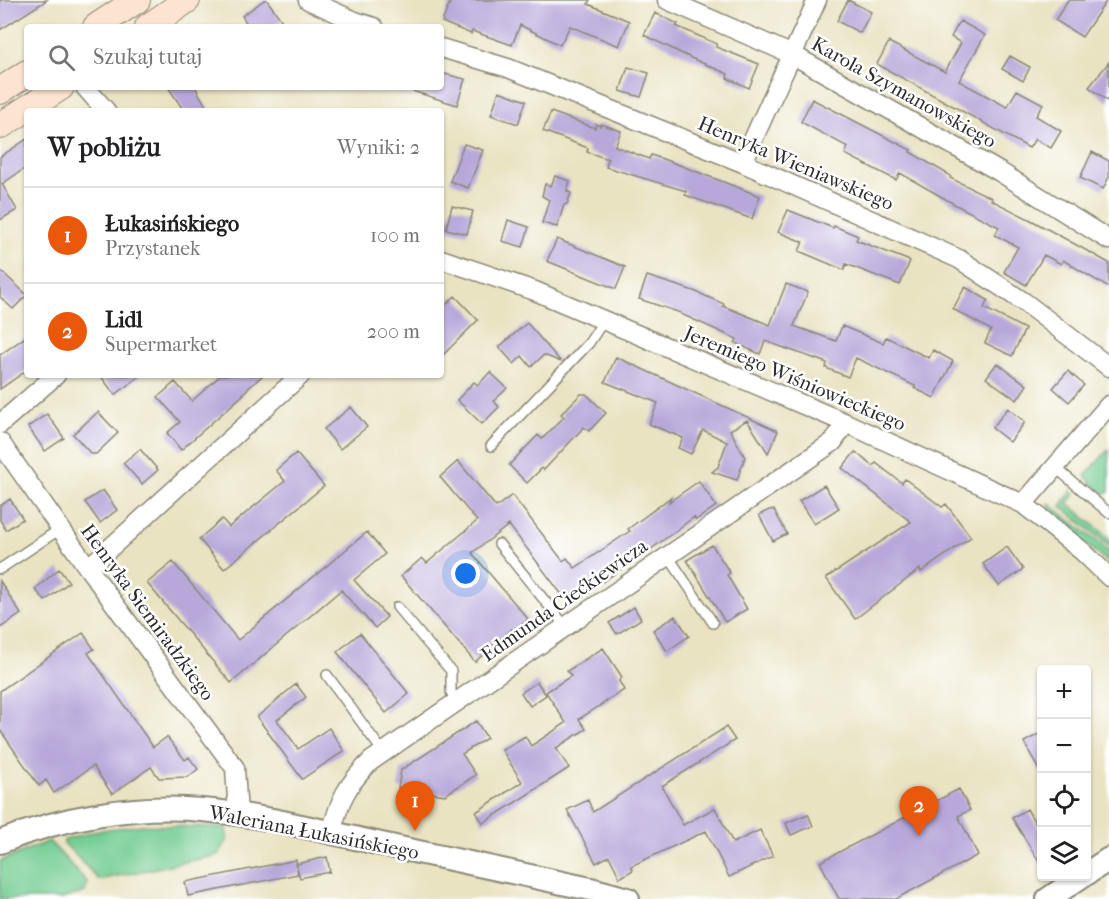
<!DOCTYPE html>
<html lang="pl">
<meta charset="utf-8">
<style>
:root{--surface:#fff;--page:#f6f6f6;--text:#202124;--muted:#757577;--line:#e0e0e0;--accent:#ea580c}
body{margin:0;font-family:"IM FELL French Canon",serif;background:var(--page);color:var(--text)}
.controls{position:absolute;right:18px;bottom:18px;display:grid;overflow:hidden;border-radius:6px;box-shadow:0 2px 4px #0004}
.controls button{width:54px;height:54px;display:grid;place-items:center;padding:0;border:0;border-bottom:2px solid var(--line);background:var(--surface);color:var(--text);font:30px sans-serif}
.you{position:absolute;left:466px;top:574px;width:21px;height:21px;margin:-15px;border:4px solid #fff;border-radius:50%;background:#1a73e8;box-shadow:0 0 0 9px #1a73e833}
.badge{display:grid;place-items:center;width:39px;height:39px;border-radius:50%;background:var(--accent);color:#fff;font-size:20px;font-weight:700}
.pin{position:absolute;translate:-50% -50px;filter:drop-shadow(0 2px 3px #0008)}
.pin::after{content:'';position:absolute;top:32px;width:21px;height:18px;background:inherit;clip-path:polygon(0 0,100% 0,50% 100%)}
.list{margin:0;padding:0;list-style:none}
h2{display:flex;justify-content:space-between;align-items:center;height:78px;margin:0;padding:0 24px;font-size:26px}
h2 small{font-size:20px;font-weight:400;color:var(--muted)}
.list li{display:grid;grid-template-columns:39px 1fr auto;gap:18px;align-items:center;box-sizing:border-box;height:96px;padding:0 24px;border-top:2px solid var(--line)}
.list b{display:block;font-size:22px;white-space:nowrap}
.list p{margin:0;font-size:20px;white-space:nowrap;color:var(--muted)}
.list em{font-size:20px;font-style:normal;color:var(--muted)}
.icon{flex:none;width:33px;height:33px;fill:none;stroke:currentColor;stroke-width:2;stroke-linecap:round;stroke-linejoin:round}
.map{position:relative;flex:none;width:1109px;height:899px;overflow:hidden}
.search{position:absolute;background:var(--surface);box-shadow:0 2px 4px #0004;left:24px;top:24px;width:420px;height:66px;display:flex;align-items:center;gap:15px;box-sizing:border-box;padding:0 21px;border-radius:6px;color:var(--muted);font-size:22px}
.panel{position:absolute;background:var(--surface);box-shadow:0 2px 4px #0004;left:24px;top:108px;width:420px;height:270px;border-radius:6px}
.map>svg:first-child{display:block}
</style>
<div class="map">
<svg width="1109" height="899" viewBox="0 0 1109 899">
<rect width="100%" height="100%" fill="#fff"/>
<filter id="ink" filterUnits="userSpaceOnUse"><feTurbulence type="fractalNoise" baseFrequency=".0167" numOctaves="2"/><feDisplacementMap in="SourceGraphic" scale="12" xChannelSelector="R" yChannelSelector="G"/><feConvolveMatrix kernelMatrix="1 2 1 2 8 2 1 2 1" color-interpolation-filters="sRGB"/></filter>
<filter id="wash" filterUnits="userSpaceOnUse"><feTurbulence type="fractalNoise" baseFrequency=".008" numOctaves="4" result="noise"/><feDisplacementMap in="SourceGraphic" scale="24" xChannelSelector="R" yChannelSelector="G"/><feGaussianBlur stdDeviation="1.35" result="paint"/><feColorMatrix in="noise" values="0 0 0 0 0 0 0 0 0 0 0 0 0 0 0 0 0 1.4 0 .05"/><feComposite in="paint" operator="in"/></filter>
<g filter="url(#wash)">
<rect width="100%" height="100%" fill="#e9e3c2"/>
<path fill="#74cd93" stroke="#507c5f" stroke-width="1.5" d="M1109,449V492L1103,494L1085,476Z
M1072,490L1075,495L1068,503L1109,538V546L1061,506Z
M1048,503L1109,551V563C1095,551 1049,519 1048,503Z
M142,825L227,828V841L218,855L99,880L64,843V840L96,831Z
M49,841L88,883L85,892L62,899H0V861Z"/>
<g id="blocks">
<path fill="#b8a8da" d="M0,0H47L0,30Z
M264,0H267L282,21L273,27H249L242,16Z
M451,0H590L588,4L629,21L619,46L570,26L560,45L520,25L512,45L472,31L471,34L442,22Z
M848,0L871,12L860,33L837,21Z
M1068,0H1107L1082,37L1055,20Z
M655,13L678,24L676,26L717,44L716,47L759,64L749,88L727,78L728,74L691,58L644,35Z
M960,21L985,35L959,81L1007,107L1017,90L1043,104L1036,116L1061,131L1051,148L1035,139L1029,148L877,64L889,42L945,72L961,43L951,37Z
M1010,56L1030,67L1023,81L1002,69Z
M1109,62V102L1089,87Z
M628,67L649,73L641,97L620,91Z
M441,73L465,79L457,105L409,90V87H441Z
M168,87H195L209,111H184Z
M499,91L526,101L518,124L491,115Z
M812,99L911,150L910,152L951,176L950,178L992,198L991,200L1031,220L1109,263V288L1063,260L1061,264L1044,255L1026,285L1004,272L1018,247L995,235L999,227L956,205L900,173L896,180L845,154L848,147L801,122Z
M551,112L595,128L596,124L600,126L601,124L621,131L615,146L649,159L651,155L674,163L760,196L752,219L685,195L686,191L606,167L608,159L587,152L588,148L543,131Z
M27,139V167L2,184L17,210L0,220V157Z
M464,144L483,150L468,188L450,181Z
M1092,152L1109,161V177L1103,189L1080,178Z
M555,176L570,181L567,191L571,193L567,204L564,205L557,227L542,223L549,200L542,196L545,184L551,186Z
M452,206L473,211L467,234L446,229Z
M788,210L833,228L834,226L858,236L856,240L910,261L900,285L846,264L844,270L799,251L803,242L778,232Z
M508,220L529,227L523,247L502,241Z
M557,239L625,267L616,289L547,261Z
M0,270L27,295L13,309L0,297Z
M647,276L694,291L724,304L723,306L770,325L786,284L808,292L794,326L836,341L842,326L883,343L886,337L929,358L933,350L953,361L934,398L914,388L915,386L856,358L848,377L826,368L827,363L765,341L760,354L735,343L737,339L681,314V313L639,299Z
M965,287L988,300L984,308L1025,329L1012,356L985,343L991,330L953,309Z
M455,296L478,320L441,357V309Z
M527,323L561,362L544,355L531,367L522,356L514,364L499,347Z
M27,336V370L0,389V355Z
M616,357L778,431L768,453L747,420L730,430L745,457L737,480L712,472L718,467L727,442L703,430L691,454L678,448L683,438L649,424L658,403L605,382Z
M997,363L1027,385L1017,400L986,378Z
M1068,371L1084,385L1069,402L1053,388Z
M490,372L507,388L494,401L499,407L482,424L457,400L474,382L478,385Z
M100,375H141L115,395Z
M221,375H263L243,393L244,394L181,450L167,433L180,422L158,397L175,382L192,401Z
M581,394H586L606,413L589,431L584,427L544,470L542,468L527,483L509,465L538,435L542,439L564,417L561,414Z
M351,407L367,427L340,449L324,429Z
M1008,408L1025,422L1010,442L992,428Z
M98,412L118,433L96,454H91L73,434Z
M47,414L64,438L45,451L28,427Z
M140,449L158,470L142,484L123,463Z
M855,452L873,466L876,463L902,483L905,479L942,507L946,504L971,537L921,572L920,569L855,619L826,578L911,522L842,468Z
M296,453L324,486L224,569L199,539L222,519L229,527L285,481L276,470Z
M458,461L496,507L512,495L563,561L567,558L575,568L630,531L628,529L671,497L669,502L699,481L716,506L696,520L694,517L646,553L602,582L601,579L569,604L509,525L472,553L528,619L514,632L512,629L475,662L401,576L422,558L427,563L477,521L440,477Z
M824,485L839,508L814,524L799,501Z
M103,490L117,510L100,523L85,502Z
M10,499L23,519L6,530L0,520V506Z
M769,510H774L787,534L773,541L759,515Z
M367,532L385,554L354,580L387,617L375,628L341,590L231,683L147,583L173,562L238,640Z
M712,545L730,573L727,575L747,609L725,622L687,560Z
M1007,547L1023,569L999,586L983,564Z
M59,569L69,582L45,601L35,589Z
M0,581L21,614L0,628Z
M634,607L641,619L617,634L609,623Z
M675,616L689,636L667,651L653,630Z
M83,633L94,649L88,653L153,747L167,737L185,760L189,757L198,769L188,777L159,778L151,767L112,794L93,766L54,793L46,780L39,786L0,730V691Z
M360,633L409,694L386,713L337,652Z
M603,648L622,677L619,681L624,690L579,719L586,729L556,748L569,768L483,823L476,812L522,782L502,750L525,736L531,746L566,723L546,692L571,676L567,671Z
M537,682L546,695L530,706L521,693Z
M296,684L306,697L277,720L295,744L298,749L329,728L344,751L302,779L257,717Z
M476,721L487,738L462,754L476,775L445,795L398,788L401,770Z
M726,727L735,740L662,786L683,825L715,808L733,843L760,830L773,856L729,877L706,831L631,866L633,870L620,878L609,856L596,863L567,810L588,800L593,812Z
M1041,733V774L1024,742Z
M959,789L970,810L958,816L978,855L896,899H839L820,862Z
M1027,809L1041,833V865L1012,818Z
M808,814L813,826L791,835L786,823Z
M327,857L330,872L300,878L296,864Z
M296,860L298,874L188,896L185,882Z"/>
</g>
</g>
<g filter="url(#ink)">
<use href="#blocks" fill-opacity="0" stroke="#8a8776" stroke-width="1.5"/>
<g fill="none" stroke-linecap="round" stroke-linejoin="round">
<g stroke="#8a8776" stroke-width="12">
<path id="service" d="M491,446L589,343L604,320
M1055,467L1109,513
M499,544L566,627
M668,556L713,623
M0,569L60,529
M397,607L451,671V692L456,702
M327,675L383,752"/>
</g>
<g stroke="#8a8776" stroke-width="21">
<path id="minor" d="M308,0L355,21L374,27
M667,0L793,55L1000,172L1109,240
M441,48L508,68L743,163L959,259L1024,302L1109,367
M85,87L106,111
M743,163C766,108 793,55 817,0
M441,259L535,291L846,423L1023,504L1082,551L1109,577
M0,424L56,375
M0,442L88,568L235,768L238,814
M1023,504L1109,405
M88,568L301,375
M331,833C340,799 346,786 371,761L833,442L846,423"/>
</g>
<g stroke="#8a8776" stroke-width="26">
<path id="tertiary" d="M0,842C62,817 135,804 202,810C262,815 322,831 381,844C452,859 524,875 595,890L628,899
M1086,874L1109,859
M1048,899L1082,876"/>
</g>
<g stroke="#8a8776" stroke-width="28">
<path id="secondary" d="M96,27L137,0
M148,27L187,0
M0,91L27,73
M0,126L61,87"/>
</g>
<use href="#service" stroke="#fff" stroke-width="9"/>
<use href="#minor" stroke="#fff" stroke-width="18"/>
<use href="#tertiary" stroke="#fff" stroke-width="22"/>
<use href="#secondary" stroke="#fde4d0" stroke-width="26"/>
</g>
</g>
<g text-anchor="middle" stroke-width="5" stroke-linejoin="round" paint-order="stroke">
<g font-size="20" fill="#2b2b2b" stroke="#fff">
<text transform="translate(904 92) rotate(29)" y="7">Karola Szymanowskiego</text>
<text transform="translate(796 163) rotate(23)" y="7">Henryka Wieniawskiego</text>
<text transform="translate(795 378) rotate(23)" y="7">Jeremiego Wiśniowieckiego</text>
<text transform="translate(564 600) rotate(-35)" y="7">Edmunda Ciećkiewicza</text>
<text transform="translate(148 612) rotate(54)" y="7">Henryka Siemiradzkiego</text>
<text transform="translate(314 832) rotate(11)" y="7">Waleriana Łukasińskiego</text>
</g>
</g>
</svg>
<div class="controls">
<button>+</button>
<button>−</button>
<button><svg class="icon" aria-label="locate" viewBox="0 0 24 24"><circle cx="12" cy="12" r="6"/><path d="M12 2v4M12 18v4M2 12h4M18 12h4"/></svg></button>
<button><svg class="icon" aria-label="layers" viewBox="0 0 24 24"><path d="M12 4l9 5-9 5-9-5zM3 14l9 5 9-5"/></svg></button>
</div>
<div class="you"></div>
<div class="pin badge" style="left:415px;top:831px">1</div>
<div class="pin badge" style="left:919px;top:836px">2</div>
<div class="search"><svg class="icon" aria-label="search" viewBox="0 0 24 24"><circle cx="10" cy="10" r="6"/><path d="M15 15l6 6"/></svg>Szukaj tutaj</div>
<section class="panel">
<h2>W pobliżu<small>Wyniki: 2</small></h2>
<ul class="list">
<li><span class="badge">1</span><div><b>Łukasińskiego</b><p>Przystanek</p></div><em>100 m</em></li>
<li><span class="badge">2</span><div><b>Lidl</b><p>Supermarket</p></div><em>200 m</em></li>
</ul>
</section>
</div>
